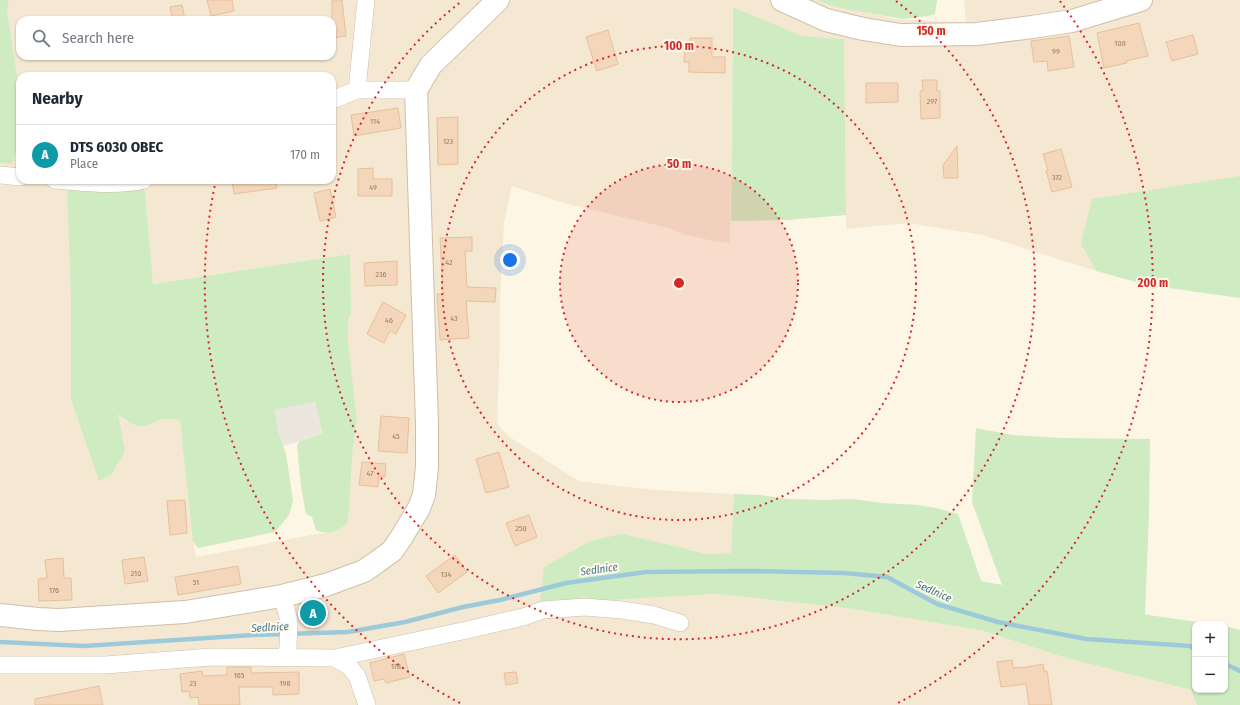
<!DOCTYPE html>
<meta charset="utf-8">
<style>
:root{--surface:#fff;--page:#f2f2f3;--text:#1f2937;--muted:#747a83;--line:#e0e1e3;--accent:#1a73e8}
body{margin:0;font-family:"Fira Sans Condensed",sans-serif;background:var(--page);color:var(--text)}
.controls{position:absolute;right:12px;bottom:12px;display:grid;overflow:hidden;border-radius:8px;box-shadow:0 1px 3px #0004}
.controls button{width:36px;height:36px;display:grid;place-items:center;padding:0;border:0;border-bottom:1px solid var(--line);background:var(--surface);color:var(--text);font:20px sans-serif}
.you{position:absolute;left:510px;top:260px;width:14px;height:14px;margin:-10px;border:3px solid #fff;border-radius:50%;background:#1a73e8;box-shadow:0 0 0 6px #1a73e833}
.badge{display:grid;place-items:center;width:26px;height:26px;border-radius:50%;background:var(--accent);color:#fff;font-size:13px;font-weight:700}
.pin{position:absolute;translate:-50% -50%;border:2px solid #fff;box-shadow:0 1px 4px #0006}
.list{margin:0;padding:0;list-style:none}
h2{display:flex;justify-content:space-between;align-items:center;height:52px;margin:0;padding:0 16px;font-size:17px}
h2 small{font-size:13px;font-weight:400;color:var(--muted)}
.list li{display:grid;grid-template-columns:26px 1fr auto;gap:12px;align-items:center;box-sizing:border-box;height:60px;padding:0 16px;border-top:1px solid var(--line)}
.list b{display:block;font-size:15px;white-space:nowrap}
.list p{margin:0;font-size:13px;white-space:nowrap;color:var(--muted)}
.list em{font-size:13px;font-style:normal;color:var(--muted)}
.icon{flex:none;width:22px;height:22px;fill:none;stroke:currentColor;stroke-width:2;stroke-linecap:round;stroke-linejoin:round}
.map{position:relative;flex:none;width:1240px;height:705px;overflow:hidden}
.search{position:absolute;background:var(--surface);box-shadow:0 1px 3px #0004;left:16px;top:16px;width:320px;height:44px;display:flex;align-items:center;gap:10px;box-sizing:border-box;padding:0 14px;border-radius:12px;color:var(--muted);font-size:15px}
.panel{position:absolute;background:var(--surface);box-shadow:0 1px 3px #0004;left:16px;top:72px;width:320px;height:112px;border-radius:12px}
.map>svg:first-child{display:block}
</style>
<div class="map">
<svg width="1240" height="705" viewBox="0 0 1240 705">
<rect width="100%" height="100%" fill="#fdf6e4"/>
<path fill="#f5e8d2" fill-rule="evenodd" d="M9,0H817L829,5L884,16L896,19L966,23L964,0H1240V176L1081,244L1096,271L982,235L908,223L846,229L844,39L802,36L733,7L730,243L713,241L679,233L669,228L567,204L512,186L504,222L500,298L499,373L497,421L500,427L507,435L561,470L579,481L654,490L734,494L731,553L708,554L690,549L540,604L717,594L846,608L984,631L1063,657L1191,690L1197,705H0V163L12,164L20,130V123V180H332V76H20V109L18,82L7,10ZM20,20H332V56H20ZM144,185L152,284L350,254L351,313L348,320V340L357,420L353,447L348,523L343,527L329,533L316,534L196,557L192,533L180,421L175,418L157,420L145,426L126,421L117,413L71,399V297Z"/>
<path fill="#ece6de" d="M315,402L323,434L284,446L278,430L275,410Z"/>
<path fill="#ceebc1" d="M0,0H9L7,10L18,82L20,109L18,143L12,164L0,163Z
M817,0H937L935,14L928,16L903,19L851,10L829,5Z
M733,7L802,36L844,39L846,215L787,220L731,221Z
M1240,176V298L1147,285L1096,271L1081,244L1092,199Z
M144,185L153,284L350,254L351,313L348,320V340L357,420L353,447L348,523C339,531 327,536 316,530L312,517L306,514L301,487L297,445L300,441L323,434L315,402L275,410L278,430L286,454L293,501L289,515L275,532L198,548L193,541L192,533L180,421C174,418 163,418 156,421C150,423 146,428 139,426C130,424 124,419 118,414L125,451L111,475L99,481L71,399V297L67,188Z
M976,428L1012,435L1062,438L1150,439L1149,514L1145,614L1148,615L1212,624H1195V690H1225V626L1240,630V705H1197L1191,690L1063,657L984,631L846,608L717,594L540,604L544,567L590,541L622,534L708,554L731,553L734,494L761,495L788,499L826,500L851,499L883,503L917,505L936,508L958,514L981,581L1002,585L972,502Z"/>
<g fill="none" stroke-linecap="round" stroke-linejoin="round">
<path stroke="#9dcada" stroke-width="4.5" d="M0,642L84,646L253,635L348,632L405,622L463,607L500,600L566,583L646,572L746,571L844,573L887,577L937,604L998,622L1086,639L1190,646L1195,649
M1225,664L1240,671"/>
</g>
<path fill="#f4d7ba" stroke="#e7bf9a" d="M207,0H232L234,11L211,16Z
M332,0H342L346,36L332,38Z
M182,5L185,20H173L170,7Z
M1139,23L1148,56L1126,61L1127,63L1104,68L1097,33Z
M608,30L618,64L597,71L586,37Z
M1193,35L1198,54L1172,61L1166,42Z
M1069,36L1074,67L1048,71L1047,61L1034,62L1031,41Z
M690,38H712V57H725V73L689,72V62H684L685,49H690Z
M922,80H937V91H940V118L921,119L920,91H923Z
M866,83H898V102L866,103Z
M398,108L401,128L354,136L351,115Z
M458,117V164L438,165L437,118Z
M957,146L958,178H944L943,165Z
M1061,149L1072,187L1052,192L1046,171L1048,170L1043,154Z
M373,168V179H392V196H358V169Z
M232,180H276L277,188L234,194Z
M330,189L336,217L320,221L314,193Z
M472,237V251H465L467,287L496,288L495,302L466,301L469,338L440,340L437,294H443L440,238Z
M397,261V285L365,286L364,263Z
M383,302L406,315L396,334L390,331L384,343L367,334Z
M381,416L409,418L407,453L378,451Z
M499,452L509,487L486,493L476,459Z
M362,462L386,464L385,477L379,476L378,487L359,485Z
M185,500L187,533L170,535L167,501Z
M529,515L537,537L515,546L506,523Z
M455,555L467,572L438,593L426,576Z
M144,557L148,581L125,584L122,560Z
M63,558L64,578H71L72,600L39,601L38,579L47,578L45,560Z
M238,566L241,584L178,595L175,577Z
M404,654L410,677L386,683L384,679L374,681L370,663Z
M1012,660L1013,668L1020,667L1021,668L1043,664L1044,671H1047L1052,705H1029L1026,684L1001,687L997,662Z
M227,667H251V673L299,672V694L273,695V687H239L240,705H199L198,697L190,698L189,691L182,692L180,674L202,671L203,676L227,675Z
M516,672L518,683L506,685L504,673Z
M99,686L103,705H35V699Z"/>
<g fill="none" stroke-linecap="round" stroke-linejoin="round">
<g stroke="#cfbeaa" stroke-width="18">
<path id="minor" d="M357,90L366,0
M332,100L357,90H416
M0,175L20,177
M55,180C85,182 114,187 144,180
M282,596L289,620L288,648L285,658
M335,658L467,630L523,617L543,610L585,607L622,610L654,615L680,623
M0,665H105L211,657L335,658L349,666L357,676L367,705"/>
</g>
<g stroke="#cfbeaa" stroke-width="24">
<path id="tertiary" d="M782,0L826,20L863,29L901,35L977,34L1032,27L1072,21L1141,0
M0,615L38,619L59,620L185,612L282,596L326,585L364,571L377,562L392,551L401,538L419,508L424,495L427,467V424L416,90L431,65L498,0"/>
</g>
<use href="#minor" stroke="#fff" stroke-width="17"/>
<use href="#tertiary" stroke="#fff" stroke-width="22"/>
</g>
<circle cx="679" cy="283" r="119" fill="#d62828" fill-opacity=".12"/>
<g fill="none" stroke="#d62828" stroke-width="2" stroke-dasharray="2 4">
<circle cx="679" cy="283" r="119"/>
<circle cx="679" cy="283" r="237"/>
<path d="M896 1A356 356 0 1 1 462 1"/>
<path d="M460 703A474 474 0 0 1 216 180M1060 1A474 474 0 0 1 898 703"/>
</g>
<g text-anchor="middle" stroke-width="4" stroke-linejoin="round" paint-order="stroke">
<g font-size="8" fill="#967c64">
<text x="1120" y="46">108</text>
<text x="1056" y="54">99</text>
<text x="932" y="104">297</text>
<text x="375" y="124">114</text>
<text x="448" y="144">123</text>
<text x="1057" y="180">372</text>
<text x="373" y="190">49</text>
<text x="449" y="265">42</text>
<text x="381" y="277">236</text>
<text x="454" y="321">43</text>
<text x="389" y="323">46</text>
<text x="396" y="439">45</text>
<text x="370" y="476">47</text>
<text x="521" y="531">250</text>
<text x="136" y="576">210</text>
<text x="446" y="577">134</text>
<text x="196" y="585">51</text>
<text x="54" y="593">176</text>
<text x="396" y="669">178</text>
<text x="239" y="678">165</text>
<text x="193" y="686">23</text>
<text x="285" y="686">198</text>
</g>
<g font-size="11" font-style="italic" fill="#41778b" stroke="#fff9eb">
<text transform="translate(599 569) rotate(-8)" y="4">Sedlnice</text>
<text transform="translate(934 591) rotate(24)" y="4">Sedlnice</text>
<text transform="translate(270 627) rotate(-3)" y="4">Sedlnice</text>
</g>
</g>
<circle cx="679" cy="283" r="6" fill="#d62828" stroke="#fff9eb" stroke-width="2"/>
<g font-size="12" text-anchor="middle" font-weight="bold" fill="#d62828" stroke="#fff9eb" stroke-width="4" stroke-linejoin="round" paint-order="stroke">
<text x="931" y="35">150 m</text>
<text x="679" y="50">100 m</text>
<text x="679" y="168">50 m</text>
<text x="1153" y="287">200 m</text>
</g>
</svg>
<div class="controls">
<button>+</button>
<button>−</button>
</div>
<div class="you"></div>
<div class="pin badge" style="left:313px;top:613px;background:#0f9aa8">A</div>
<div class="search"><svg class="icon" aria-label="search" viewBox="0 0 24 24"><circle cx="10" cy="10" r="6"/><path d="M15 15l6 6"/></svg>Search here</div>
<section class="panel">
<h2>Nearby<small></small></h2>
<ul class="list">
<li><span class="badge" style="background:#0f9aa8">A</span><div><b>DTS 6030 OBEC</b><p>Place</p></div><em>170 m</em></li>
</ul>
</section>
</div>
